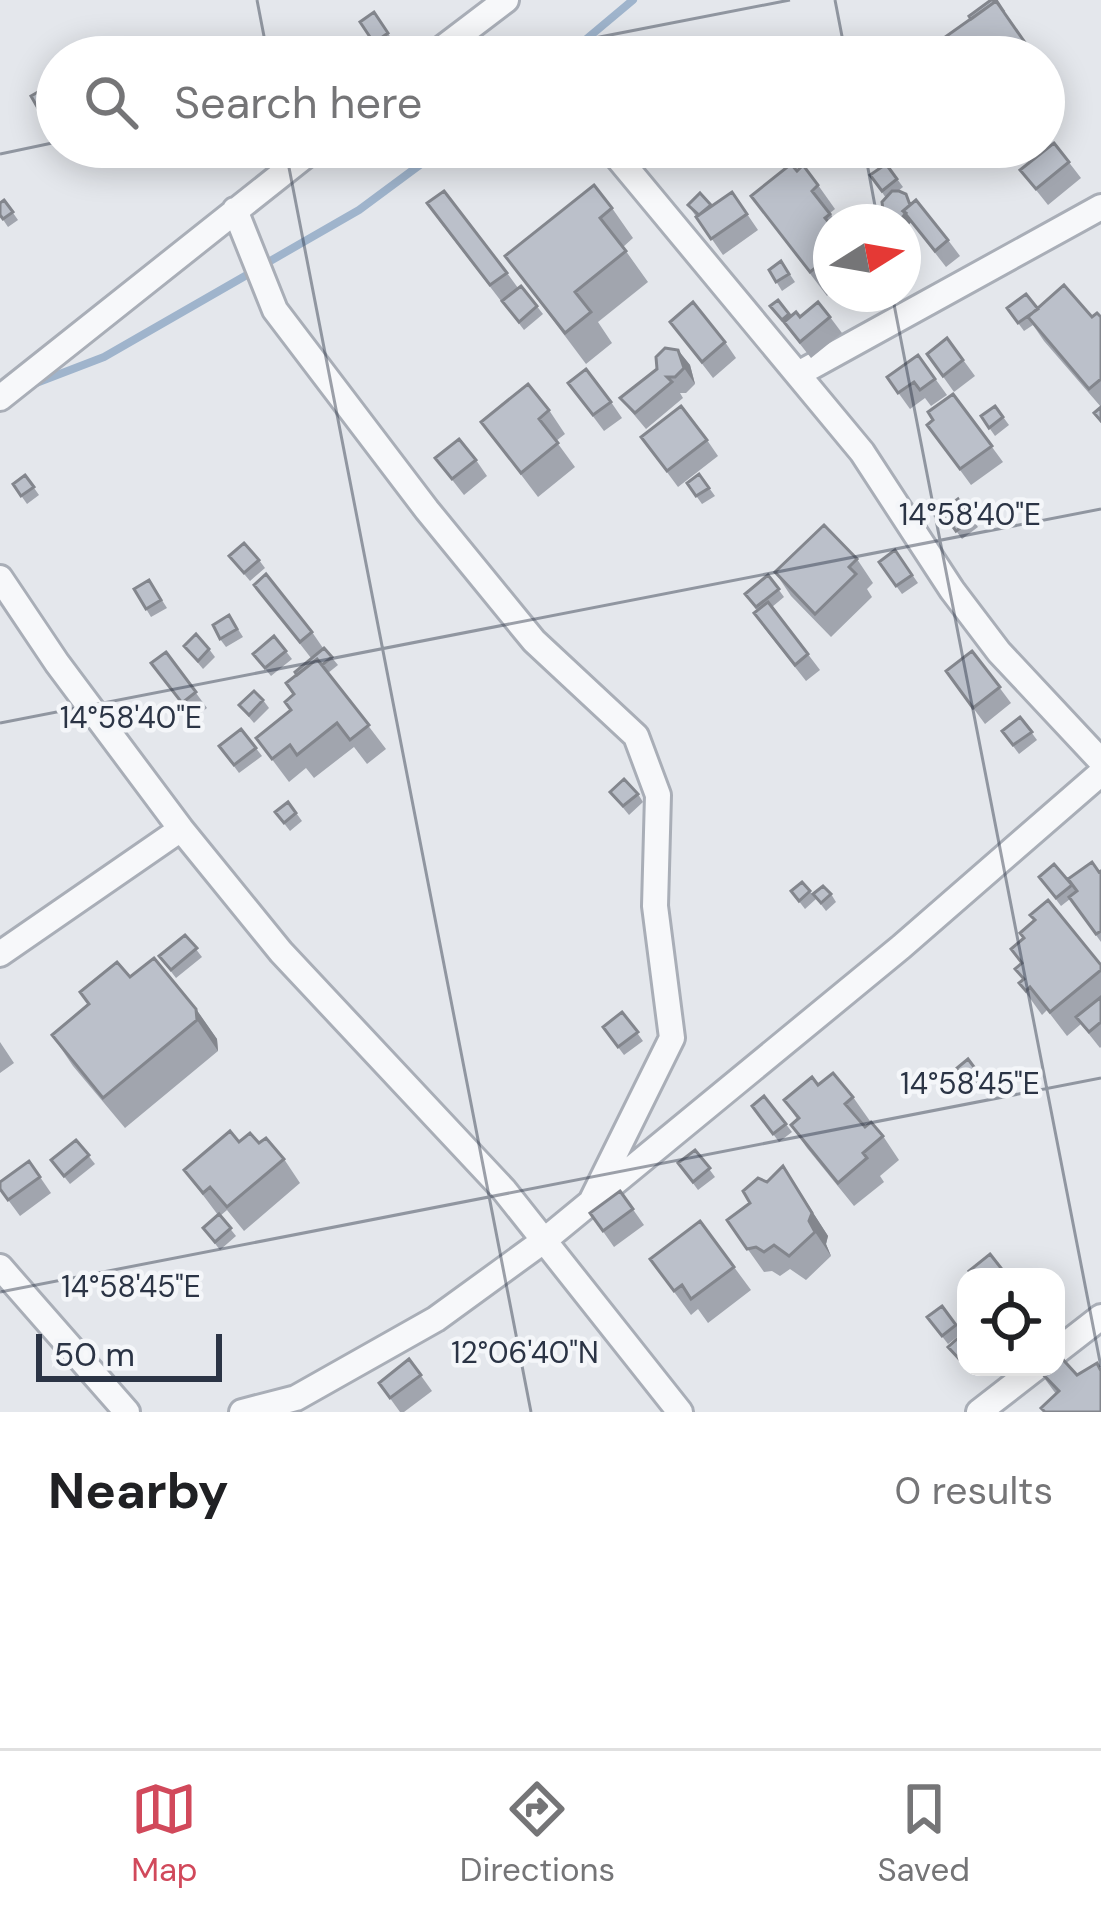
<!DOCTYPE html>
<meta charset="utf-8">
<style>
:root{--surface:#fff;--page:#f2f2f2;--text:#202124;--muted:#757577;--line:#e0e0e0;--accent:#d1495b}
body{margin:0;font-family:"DM Sans",sans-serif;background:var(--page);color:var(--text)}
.controls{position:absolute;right:36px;bottom:36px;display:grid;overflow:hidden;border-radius:24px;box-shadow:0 6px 30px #0003}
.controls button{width:108px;height:108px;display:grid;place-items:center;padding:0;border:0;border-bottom:3px solid var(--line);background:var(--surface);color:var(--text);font:60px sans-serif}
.compass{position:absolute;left:813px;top:204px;width:108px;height:108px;border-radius:50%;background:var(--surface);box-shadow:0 6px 30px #0003;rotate:79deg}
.scale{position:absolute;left:36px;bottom:30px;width:186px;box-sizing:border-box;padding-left:12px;border:6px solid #2b3445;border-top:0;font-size:33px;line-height:42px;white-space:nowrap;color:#2b3445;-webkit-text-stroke:9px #f4f6f9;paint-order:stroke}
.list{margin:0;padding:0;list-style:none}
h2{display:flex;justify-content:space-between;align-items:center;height:156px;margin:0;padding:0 48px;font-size:51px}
h2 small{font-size:39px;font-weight:400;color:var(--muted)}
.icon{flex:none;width:66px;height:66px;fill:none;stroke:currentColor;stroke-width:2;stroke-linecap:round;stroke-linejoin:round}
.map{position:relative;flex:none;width:1101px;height:1412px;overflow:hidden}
.search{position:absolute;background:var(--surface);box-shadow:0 6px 30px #0003;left:36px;right:36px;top:36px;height:132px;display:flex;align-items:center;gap:30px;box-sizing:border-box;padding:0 42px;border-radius:66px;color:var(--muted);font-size:45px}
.sheet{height:336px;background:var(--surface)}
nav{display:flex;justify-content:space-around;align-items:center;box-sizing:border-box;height:168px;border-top:3px solid var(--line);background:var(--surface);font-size:33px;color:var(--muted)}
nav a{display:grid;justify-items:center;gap:6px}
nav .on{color:var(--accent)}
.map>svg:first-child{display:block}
</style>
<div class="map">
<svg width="1101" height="1412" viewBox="0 0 1101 1412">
<rect width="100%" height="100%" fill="#e4e7ec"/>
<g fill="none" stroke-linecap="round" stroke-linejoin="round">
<path stroke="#9fb4cc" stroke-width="8" d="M565,57L633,0
M265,264L359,210L444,147
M31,385L104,357L252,272"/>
<g stroke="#a9aeb7" stroke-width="30">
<path id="minor" d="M431,57L506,0
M609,147L862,452L952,590L999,652L1101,761
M235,210L275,310L427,510L534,641L636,736L658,795L655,906L672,1038L591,1202
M800,373L1101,207
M0,398L316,147
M0,578L57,663L181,829L281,952L504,1190L680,1412
M0,954L181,829
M0,1267L127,1412
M1056,1352L1101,1317
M242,1412L296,1398L436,1319L546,1239L901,947L1101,773
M979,1412L1037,1367"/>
</g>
<use href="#minor" stroke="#f7f8fa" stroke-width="24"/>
</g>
<path fill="#a1a5ae" d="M374,12L393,41L379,51L374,43Z
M57,81V111L44,118L39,110Z
M1054,143L1081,178L1048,205L1020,170Z
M542,147H563L569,155L555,165Z
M881,147H897L902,154L892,161Z
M886,164L903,187L898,191L948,240L960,256L946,267L911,222L907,227H903V222H893L883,210L886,198L870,175Z
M818,185L835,209L830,213L836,222H831V292L827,296L751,196Z
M732,192L758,230L723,255L688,205L712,206Z
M4,200L18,220L8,227L0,215Z
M612,208L633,238L623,247L648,282L598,322L612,343L586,364L505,256Z
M438,219L507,273L518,288L521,286L543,314L524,330L502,301L509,296L501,301Z
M781,261L795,282L782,291L769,270Z
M778,300L791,316L830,317L842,333L811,358L770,306Z
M1007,308L1038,309L1101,317V423L1094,413L1101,407L1044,341L1033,325L1024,331Z
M670,322L725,342L736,358L713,378Z
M947,338L975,376L954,392L927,354Z
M678,350L690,365L695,384L686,393H680L683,398L646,429L620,398Z
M918,355L947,395L931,406L925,398L910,409L887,377Z
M568,383L611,402L622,418L604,431Z
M953,394L1003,462L971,485L927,425L933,420Z
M995,406L1009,425L995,436L981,416Z
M549,410L565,434L556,441L575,467L538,497L481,422Z
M641,437L707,440L718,456L678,487Z
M435,458L476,460L487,476L464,495Z
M699,474L715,496L702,504L687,483Z
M25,475L39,495L27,504L13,484Z
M958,499L978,527L962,539L942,511Z
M895,550L918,583L902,594L879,562Z
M229,556L259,560L265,568L250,581Z
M857,559L873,583L867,589L872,597L831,637L791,596L775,572Z
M768,575L784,597L772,607L820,670L806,681L765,629L754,613L757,610L745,594Z
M149,580L167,608L151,617L134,589Z
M254,585L312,632L323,648L311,658Z
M229,615L243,637L226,647L220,639Z
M274,636L292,659L271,676L253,654Z
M184,646L209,649L215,657L203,669Z
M324,648L338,665L328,673L386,749L367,764L354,747L314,778L306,768L289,782L256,738L291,711L297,675Z
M972,651L1011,703L985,724L946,671Z
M166,652L207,708L193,719L151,663Z
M263,700L269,708L254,723L239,705Z
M1020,717L1037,740L1019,754L1002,731Z
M241,729L262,756L239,773L219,746Z
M610,792L638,794L643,802L629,815Z
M288,802L302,821L290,831L275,812Z
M1054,864L1077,892L1101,871V942L1070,899L1061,906L1039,877Z
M802,882L816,899L805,909L791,891Z
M813,894H831L836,902L826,911Z
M185,935L202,957L176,978L159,956Z
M1011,949L1101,965V1047L1100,1048L1081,1024L1067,1036L1047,1010L1042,1015L1019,983L1023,980L1015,969L1021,964Z
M130,977L196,1009L217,1039L218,1051L125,1128L73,1066L52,1035L88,1004L80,992Z
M622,1012L643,1041L624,1055L603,1027Z
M0,1042L14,1063L0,1073Z
M968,1059L985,1083L974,1092L957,1068Z
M818,1085L853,1097L870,1121L863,1126L883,1136L899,1160L880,1176L884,1182L854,1206L807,1148L791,1125L797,1119L784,1100Z
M764,1096L792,1132L779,1142L752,1106Z
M76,1140L95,1164L70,1184L51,1160Z
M239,1142L259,1143L284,1159L300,1183L244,1231L227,1210L220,1216L236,1236L220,1250L203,1228L218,1215L184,1170Z
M695,1150L715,1177L698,1190L678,1163Z
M29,1161L51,1193L20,1216L0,1189Z
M783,1166L828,1236L826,1244L831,1256L806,1280L790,1269L780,1276L772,1271L764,1272L727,1220L750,1203L767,1182Z
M620,1191L644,1225L614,1247L590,1213Z
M700,1221L751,1290L708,1323L698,1309L691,1315L650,1259Z
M990,1254L1006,1276L973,1277Z
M942,1306L962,1333L948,1344L927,1317Z
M409,1359L432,1391L404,1412H400L379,1383Z
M1036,1367L1077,1375L1056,1394Z"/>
<path fill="#83868d" d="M906,214L911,222L907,227L901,219Z
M678,350L690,365L695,384L684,368Z
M196,1009L217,1039L218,1051L197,1020Z
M783,1166L828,1236L826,1244L831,1256L815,1232Z"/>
<path fill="#bbc0ca" stroke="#83868d" stroke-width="3" d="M991,0H996L1004,12L996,1L971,19L969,16Z
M996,1L1033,54L1028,57H938L931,47Z
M374,12L388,33L374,43L360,22Z
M57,81V100L39,110L31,96Z
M1054,143L1069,162L1036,189L1020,170Z
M542,147H564L550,157Z
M791,164L797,171L803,165L818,185L812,191L830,214L825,218L831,225V243L825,248L831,256L810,272L751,196Z
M886,164L897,179L882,191L870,175Z
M594,185L612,208L600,218L626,251L575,292L591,312L565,333L505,256Z
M444,191L507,273L490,285L427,203Z
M892,191H899L906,194L910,205L903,211L906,213L901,219L894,220L883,210L882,202Z
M732,192L747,214L711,239L696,217Z
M700,193L711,205L699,215L688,205Z
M4,200L13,212L3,219L0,215V203Z
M916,200L948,240L935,251L903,211Z
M781,261L789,274L776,282L769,270Z
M1064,285L1092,317L1097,313L1101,317V379L1089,389L1028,317Z
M521,286L537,306L519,322L502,301Z
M1026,294L1038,309L1018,323L1007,308Z
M778,300L789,314L782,320L770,306Z
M693,302L725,342L702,362L670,322Z
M818,302L830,317L800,342L784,322L796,312L800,317Z
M947,338L963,360L943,376L927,354Z
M665,348L678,350L684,368L675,377H667L672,382L635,413L620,398L657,369L656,357Z
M918,355L935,379L920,390L914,382L898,393L887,377Z
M586,369L611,402L593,415L568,383Z
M528,384L549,410L539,419L558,443L521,473L481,422Z
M953,394L992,446L960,469L927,425L933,420L928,412Z
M681,406L707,440L667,471L641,437Z
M995,406L1003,417L989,428L981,416Z
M1101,407V421L1094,413Z
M459,439L476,460L452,479L435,458Z
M699,474L709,488L696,496L687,483Z
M25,475L34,487L21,496L13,484Z
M958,499L972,519L956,531L942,511Z
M824,525L857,559L849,567L856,574L815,614L775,572Z
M244,543L259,560L244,573L229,556Z
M895,550L912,575L896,586L879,562Z
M266,574L312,632L300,642L254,585Z
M768,575L779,589L756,607L745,594Z
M149,580L161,600L146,609L134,589Z
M768,602L808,654L795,665L754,613Z
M229,615L237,629L220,639L213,625Z
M196,634L209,649L198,661L184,646Z
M274,636L286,651L265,668L253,654Z
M324,648L332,657L322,665L317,659L297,675L295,672Z
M972,651L1000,687L973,708L946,671Z
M166,652L196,692L182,703L151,663Z
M317,659L369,725L350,740L337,723L297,755L290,745L272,759L256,738L291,710L285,702L294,694L286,683Z
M254,691L263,700L249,715L239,705Z
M1020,717L1032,732L1013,745L1002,731Z
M241,729L256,748L234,765L219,746Z
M624,779L638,794L623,806L610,792Z
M288,802L296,813L284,823L275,812Z
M1092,862L1099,872L1101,871V931L1096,934L1069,897L1077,891L1068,879Z
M1054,864L1072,885L1056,898L1039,877Z
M802,882L810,891L799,901L791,891Z
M823,886L831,894L821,903L813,894Z
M1048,900L1101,965V970L1050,1012L1030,987L1026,991L1019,983L1024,979L1015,969L1022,963L1011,949L1024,938L1020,933L1035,920L1030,915Z
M185,935L197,948L171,970L159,956Z
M154,958L196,1009L197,1020L103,1098L52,1035L89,1004L80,992L117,962L130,977Z
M1101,997V1022L1089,1032L1076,1017Z
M622,1012L638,1032L618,1047L603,1027Z
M968,1059L980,1075L968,1084L957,1068Z
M833,1073L853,1097L845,1104L865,1127L871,1122L883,1136L863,1153L867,1158L838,1183L791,1125L799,1118L784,1100L812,1077L818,1085Z
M764,1096L786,1124L773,1134L752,1106Z
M230,1131L239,1142L250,1133L259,1143L266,1138L284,1159L227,1207L210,1187L203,1193L184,1170Z
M76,1140L89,1155L64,1176L51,1160Z
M695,1150L710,1168L693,1182L678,1163Z
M29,1161L40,1177L8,1200L0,1189V1182Z
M783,1166L812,1213L809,1221L815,1232L789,1256L774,1245L764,1252L756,1247L747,1249L727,1220L750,1203L743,1191L758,1178L767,1182Z
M620,1191L633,1209L603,1231L590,1213Z
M219,1214L231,1228L215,1242L203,1228Z
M700,1221L734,1267L691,1299L682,1285L674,1291L650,1259Z
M990,1254L1001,1268L989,1277H974L969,1271Z
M942,1306L956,1325L942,1336L927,1317Z
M966,1331V1357L961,1361L948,1347Z
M1056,1352L1077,1375L1097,1363L1101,1371V1412H1045L1041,1408L1059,1391L1036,1367H1056Z
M409,1359L421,1375L390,1398L379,1383Z"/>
<path fill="none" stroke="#2b3445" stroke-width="3" stroke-opacity="0.45" d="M257,0L268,57M835,0L846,57M497,57L790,0M285,147L531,1412M864,147L878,222M0,154L57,142M892,294L1101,1367M0,723L1101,509M0,1292L1101,1078"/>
<g font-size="30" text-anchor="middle" fill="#2b3445" stroke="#f4f6f9" stroke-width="9" stroke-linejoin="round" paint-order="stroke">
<text x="970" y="525">14°58'40"E</text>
<text x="131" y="728">14°58'40"E</text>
<text x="970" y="1094">14°58'45"E</text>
<text x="131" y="1297">14°58'45"E</text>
<text x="525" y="1363">12°06'40"N</text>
</g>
</svg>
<div class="controls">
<button><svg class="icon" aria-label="locate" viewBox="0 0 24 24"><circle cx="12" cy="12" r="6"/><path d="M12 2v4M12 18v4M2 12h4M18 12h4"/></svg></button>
</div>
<svg class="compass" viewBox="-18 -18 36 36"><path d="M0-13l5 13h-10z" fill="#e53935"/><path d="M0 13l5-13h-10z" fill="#757577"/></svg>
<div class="scale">50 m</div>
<div class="search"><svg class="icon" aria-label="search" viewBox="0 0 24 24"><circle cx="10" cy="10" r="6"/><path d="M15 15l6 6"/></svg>Search here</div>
</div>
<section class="sheet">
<h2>Nearby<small>0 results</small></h2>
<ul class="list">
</ul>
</section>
<nav>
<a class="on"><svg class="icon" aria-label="map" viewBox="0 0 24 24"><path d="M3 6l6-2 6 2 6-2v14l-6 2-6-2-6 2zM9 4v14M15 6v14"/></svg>Map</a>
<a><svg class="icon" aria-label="directions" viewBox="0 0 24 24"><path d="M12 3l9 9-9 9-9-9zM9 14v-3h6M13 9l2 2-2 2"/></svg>Directions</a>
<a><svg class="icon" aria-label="saved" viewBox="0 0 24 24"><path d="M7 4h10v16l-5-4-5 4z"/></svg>Saved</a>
</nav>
